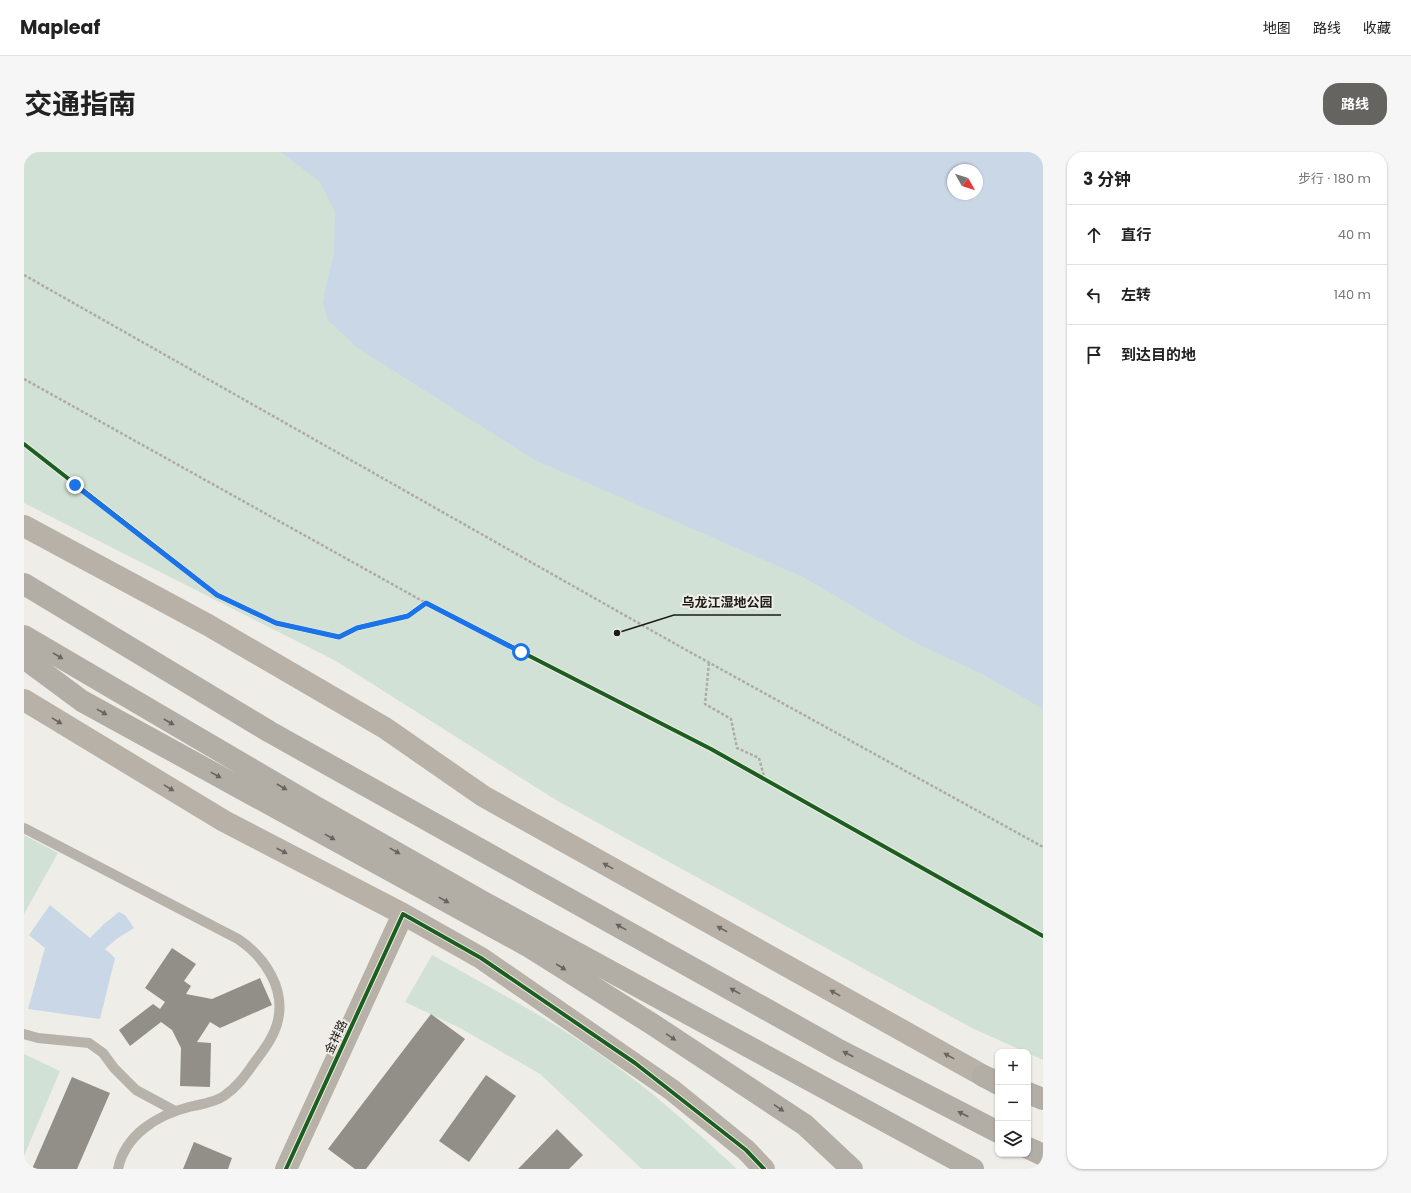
<!DOCTYPE html>
<html lang="zh">
<meta charset="utf-8">
<style>
:root{--surface:#fff;--page:#f6f6f6;--text:#222;--muted:#767676;--line:#e0e0e0;--accent:#656461}
body{margin:0;font-family:Poppins,"Noto Sans SC",sans-serif;background:var(--page);color:var(--text)}
.controls{position:absolute;right:12px;bottom:12px;display:grid;overflow:hidden;border-radius:8px;box-shadow:0 1px 3px #0004}
.controls button{width:36px;height:36px;display:grid;place-items:center;padding:0;border:0;border-bottom:1px solid var(--line);background:var(--surface);color:var(--text);font:20px sans-serif}
.compass{position:absolute;left:923px;top:12px;width:36px;height:36px;border-radius:50%;background:var(--surface);box-shadow:0 1px 3px #0004;rotate:129deg}
.stop{position:absolute;width:12px;height:12px;margin:-9px;border:3px solid #1a73e8;border-radius:50%;background:#fff}
.stop.end{background:#1a73e8;border-color:#fff;box-shadow:0 1px 4px #0008}
.list{margin:0;padding:0;list-style:none}
h2{display:flex;justify-content:space-between;align-items:center;height:52px;margin:0;padding:0 16px;font-size:17px}
h2 small{font-size:13px;font-weight:400;color:var(--muted)}
.list li{display:grid;grid-template-columns:26px 1fr auto;gap:12px;align-items:center;box-sizing:border-box;height:60px;padding:0 16px;border-top:1px solid var(--line)}
.list b{display:block;font-size:15px;white-space:nowrap}
.list em{font-size:13px;font-style:normal;color:var(--muted)}
.icon{flex:none;width:22px;height:22px;fill:none;stroke:currentColor;stroke-width:2;stroke-linecap:round;stroke-linejoin:round}
.map{position:relative;flex:none;width:1019px;height:1017px;overflow:hidden;border-radius:16px}
header{display:flex;align-items:center;gap:24px;box-sizing:border-box;height:56px;padding:0 20px;background:var(--surface);border-bottom:1px solid var(--line)}
header strong{font-size:19px}
nav{display:flex;gap:22px;margin-inline-start:auto;font-size:14px}
.intro{display:flex;align-items:center;justify-content:space-between;box-sizing:border-box;height:96px;padding:0 24px}
h1{margin:0;font-size:28px}
.button{padding:10px 18px;border-radius:16px;background:var(--accent);color:#fff;font-size:14px;font-weight:700}
main{display:flex;gap:24px;padding:0 24px}
aside{flex:1;background:var(--surface);border-radius:16px;box-shadow:0 1px 3px #0004}
.map>svg:first-child{display:block}
</style>
<header>
<strong>Mapleaf</strong>
<nav><a>地图</a><a>路线</a><a>收藏</a></nav>
</header>
<div class="intro"><h1>交通指南</h1><a class="button">路线</a></div>
<main>
<div class="map">
<svg width="1019" height="1017" viewBox="0 0 1019 1017">
<rect width="100%" height="100%" fill="#eeede8"/>
<path fill="#d2e1d5" d="M0,0H275L1019,529V908L948,876L532,648L312,509L0,351Z
M0,683L34,701L0,762Z
M408,803C467,836 526,867 581,906C628,939 671,978 713,1017H618L516,922L436,876L381,850Z
M0,902L36,919L0,1004Z"/>
<path fill="#c9d7e7" fill-rule="evenodd" d="M257,0H1019V557L960,523L890,490L779,425L511,308L332,195L303,167L299,150L303,129L310,102L311,60L296,30ZM929,18H953V42H929Z
M26,753L66,786L80,772L95,760L101,763L110,776L94,786L81,797L91,806L76,867L4,857L21,796L5,783Z"/>
<path fill="#918f88" d="M148,796L172,812L160,829L167,834L162,842L188,847L236,826L248,853L196,876L186,870L173,890L187,891L186,935L156,934L157,896L148,878L137,870L106,894L95,878L129,852L136,857L141,850L121,836Z
M407,862L441,887L342,1017H331L304,997Z
M462,923L492,944L445,1010L415,989Z
M48,925L86,941L53,1017H8Z
M533,977L559,1003L545,1017H494Z
M170,990L208,1006L204,1017H159Z"/>
<g fill="none" stroke-linecap="round" stroke-linejoin="round">
<path stroke="#aeaba5" stroke-width="2.5" stroke-dasharray="3 2" stroke-linecap="butt" d="M0,123L655,494L1019,695
M0,227L402,451
M685,511L681,552L707,567L713,596L735,606L741,628"/>
<path stroke="#b7b2aa" stroke-width="10" d="M0,676L214,787C241,805 263,838 253,872C249,886 239,899 230,911C221,924 213,935 200,944C190,951 177,952 165,955C133,963 101,983 94,1017
M0,882L14,886L65,891L79,901L90,916L112,938L151,959"/>
<path stroke="#b7b1a8" stroke-width="22" d="M0,374L184,473L361,576L459,644L974,932
M0,548L200,669L379,762L457,806L648,938L722,998L740,1017
M262,1017L379,762"/>
<path stroke="#b3aea5" stroke-width="22" d="M0,432L246,580L815,898L974,980
M0,484L290,654L461,751L949,1017
M0,506L58,549L504,794L628,872L781,973L828,1017
M959,924L974,930
M1004,941L1019,947
M1004,996L1019,1003"/>
<g stroke="#f0eee6" stroke-width="6">
<path id="cycleway" d="M0,292L193,443L252,471L315,485L333,476L384,464L402,451L687,597L1019,784
M262,1017L379,762L457,806L611,911L722,998L740,1017"/>
</g>
<use href="#cycleway" stroke="#1b5e20" stroke-width="4"/>
</g>
<defs><path id="oneway-solid" d="M-6-.8H1V-3.2L6.5 0L1 3.2V.8H-6Z"/></defs>
<g fill="#67645e">
<use href="#oneway-solid" transform="translate(34 504) rotate(31)"/>
<use href="#oneway-solid" transform="translate(78 560) rotate(29)"/>
<use href="#oneway-solid" transform="translate(145 570) rotate(30)"/>
<use href="#oneway-solid" transform="translate(192 623) rotate(29)"/>
<use href="#oneway-solid" transform="translate(258 635) rotate(30)"/>
<use href="#oneway-solid" transform="translate(306 685) rotate(29)"/>
<use href="#oneway-solid" transform="translate(371 699) rotate(29)"/>
<use href="#oneway-solid" transform="translate(420 748) rotate(29)"/>
<use href="#oneway-solid" transform="translate(597 775) rotate(-151)"/>
<use href="#oneway-solid" transform="translate(537 815) rotate(32)"/>
<use href="#oneway-solid" transform="translate(711 839) rotate(-151)"/>
<use href="#oneway-solid" transform="translate(647 885) rotate(34)"/>
<use href="#oneway-solid" transform="translate(824 902) rotate(-153)"/>
<use href="#oneway-solid" transform="translate(755 956) rotate(34)"/>
<use href="#oneway-solid" transform="translate(939 962) rotate(-153)"/>
</g>
<g fill="#696660">
<use href="#oneway-solid" transform="translate(33 569) rotate(31)"/>
<use href="#oneway-solid" transform="translate(145 636) rotate(31)"/>
<use href="#oneway-solid" transform="translate(258 699) rotate(27)"/>
<use href="#oneway-solid" transform="translate(584 714) rotate(-151)"/>
<use href="#oneway-solid" transform="translate(698 777) rotate(-151)"/>
<use href="#oneway-solid" transform="translate(811 841) rotate(-151)"/>
<use href="#oneway-solid" transform="translate(925 904) rotate(-151)"/>
</g>
<g fill="none" stroke-linecap="round" stroke-linejoin="round">
<path stroke="#1a73e8" stroke-width="5" d="M51,333L193,443L252,471L315,485L333,476L384,464L402,451L497,500"/>
</g>
<g text-anchor="middle" stroke-width="4" stroke-linejoin="round" paint-order="stroke">
<g font-size="12" fill="#1b1b18" stroke="#f0eee6">
<text transform="translate(312 885) rotate(-65)" y="4">金祥路</text>
</g>
</g>
<path fill="none" stroke="#1b1b18" stroke-width="1.5" d="M593 481L650 463H757"/>
<circle fill="#1b1b18" stroke="#f0eee6" stroke-width="1.5" cx="593" cy="481" r="4"/>
<g font-size="13" text-anchor="middle" font-weight="bold" fill="#1b1b18" stroke="#f0eee6" stroke-width="4" stroke-linejoin="round" paint-order="stroke">
<text x="703" y="455">乌龙江湿地公园</text>
</g>
</svg>
<div class="controls">
<button>+</button>
<button>−</button>
<button><svg class="icon" aria-label="layers" viewBox="0 0 24 24"><path d="M12 4l9 5-9 5-9-5zM3 14l9 5 9-5"/></svg></button>
</div>
<svg class="compass" viewBox="-18 -18 36 36"><path d="M0-13l5 13h-10z" fill="#e53935"/><path d="M0 13l5-13h-10z" fill="#767676"/></svg>
<div class="stop" style="left:497px;top:500px"></div>
<div class="stop end" style="left:51px;top:333px"></div>
</div>
<aside>
<h2>3 分钟<small>步行 · 180 m</small></h2>
<ul class="list">
<li><svg class="icon" aria-label="ahead" viewBox="0 0 24 24"><path d="M12 20V5M6 11l6-6 6 6"/></svg><div><b>直行</b></div><em>40 m</em></li>
<li><svg class="icon" aria-label="left" viewBox="0 0 24 24"><path d="M17 20v-9H6M10 6l-5 5 5 5"/></svg><div><b>左转</b></div><em>140 m</em></li>
<li><svg class="icon" aria-label="arrive" viewBox="0 0 24 24"><path d="M6 21V4h12l-3 4 3 4H6"/></svg><div><b>到达目的地</b></div></li>
</ul>
</aside>
</main>
